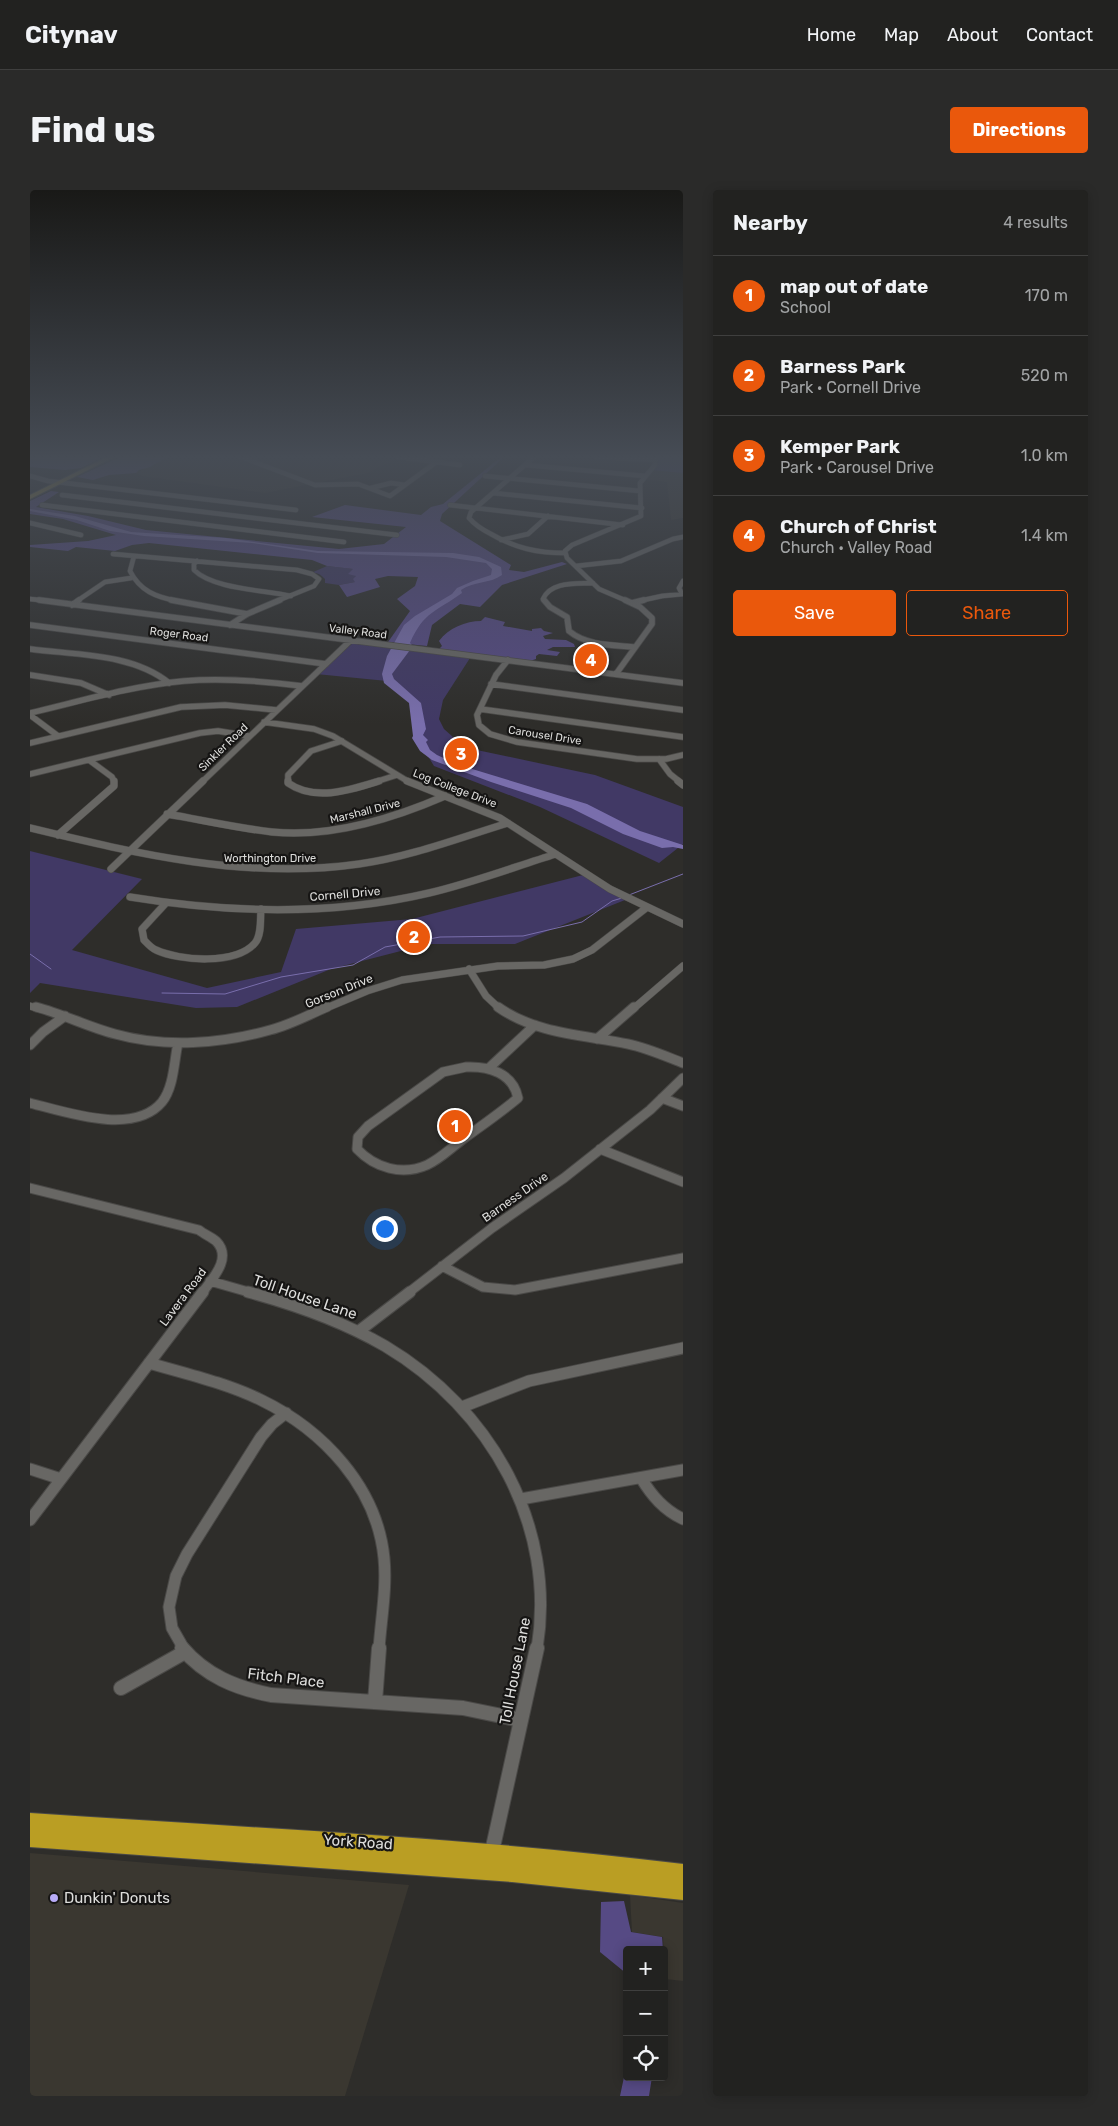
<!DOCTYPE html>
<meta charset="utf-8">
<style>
:root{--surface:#222220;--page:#2a2a29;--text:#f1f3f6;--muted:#a2a4a5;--line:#3f3f3e;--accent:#ea580c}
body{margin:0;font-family:Rubik,sans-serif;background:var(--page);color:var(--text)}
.controls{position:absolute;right:15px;bottom:15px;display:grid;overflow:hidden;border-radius:5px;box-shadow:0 2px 12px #0003}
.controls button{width:45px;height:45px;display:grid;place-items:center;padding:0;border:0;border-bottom:1px solid var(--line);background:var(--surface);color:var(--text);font:25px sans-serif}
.you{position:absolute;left:354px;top:1038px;width:18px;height:18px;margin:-12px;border:4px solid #fff;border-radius:50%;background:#1a73e8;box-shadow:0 0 0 8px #1a73e833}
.badge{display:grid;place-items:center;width:32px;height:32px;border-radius:50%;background:var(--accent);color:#fff;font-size:16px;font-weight:700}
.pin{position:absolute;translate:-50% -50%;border:2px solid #fff;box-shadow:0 1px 5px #0006}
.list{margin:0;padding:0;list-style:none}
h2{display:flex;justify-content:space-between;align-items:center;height:65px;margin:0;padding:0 20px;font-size:21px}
h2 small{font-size:16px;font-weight:400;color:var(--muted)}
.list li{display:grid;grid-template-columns:32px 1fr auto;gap:15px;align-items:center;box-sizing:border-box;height:80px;padding:0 20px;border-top:1px solid var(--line)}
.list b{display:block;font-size:19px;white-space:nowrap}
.list p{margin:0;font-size:16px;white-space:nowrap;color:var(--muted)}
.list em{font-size:16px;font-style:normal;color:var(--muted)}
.actions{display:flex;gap:10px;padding:15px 20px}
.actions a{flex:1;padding:11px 0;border:1px solid var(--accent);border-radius:5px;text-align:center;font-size:18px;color:var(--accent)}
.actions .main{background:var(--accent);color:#fff}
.icon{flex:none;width:28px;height:28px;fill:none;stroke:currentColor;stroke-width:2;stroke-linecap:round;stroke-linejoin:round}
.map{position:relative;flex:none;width:653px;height:1906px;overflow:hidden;border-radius:5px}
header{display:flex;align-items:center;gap:30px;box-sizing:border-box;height:70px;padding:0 25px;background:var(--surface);border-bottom:1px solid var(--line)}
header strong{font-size:24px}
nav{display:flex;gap:28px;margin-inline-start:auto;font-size:18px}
.intro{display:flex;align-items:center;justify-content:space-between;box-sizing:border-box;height:120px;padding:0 30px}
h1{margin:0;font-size:35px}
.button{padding:12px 22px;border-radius:5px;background:var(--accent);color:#fff;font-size:18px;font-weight:700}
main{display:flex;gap:30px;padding:0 30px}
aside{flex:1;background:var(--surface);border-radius:5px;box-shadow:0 2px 12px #0003}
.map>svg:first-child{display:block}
</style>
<header>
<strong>Citynav</strong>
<nav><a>Home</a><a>Map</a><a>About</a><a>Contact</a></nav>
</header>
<div class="intro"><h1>Find us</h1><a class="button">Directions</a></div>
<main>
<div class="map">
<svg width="653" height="1906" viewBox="0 0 653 1906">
<rect width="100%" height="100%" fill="#2e2d2a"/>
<path fill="#3a3730" d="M137,267H369L338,283L235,303L112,286L106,283Z
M621,280L653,283V328L641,330L637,292L612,289Z
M0,1663L379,1695L315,1906H0Z
M600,1705L653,1713V1791L635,1789L633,1747L602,1742Z"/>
<path fill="#413965" d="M625,267H653V283L621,280L625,275Z
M297,376L324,379L326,386L325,392L309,395L295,393V389C290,384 287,382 281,383Z
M323,453L440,468L413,510L409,529L414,539L423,547L442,559L565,585L653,617V654L629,673L510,617L404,576L388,550L381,511L357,491L286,484Z
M0,661L112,689L42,760L177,798L251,782L266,739L382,729L553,685L595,710L485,754H398L301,779L207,817L166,818L10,793L0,803Z"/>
<path fill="#564a84" d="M0,267H73L51,278L35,280L0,277Z
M90,267H137L120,277L109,280L106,283L79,285L63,290L47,287Z
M471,267H474L412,324L410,331L481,375L479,380L494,382L532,372L537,374L472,395L450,417L430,414L402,435L397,456L358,452L380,421L367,409L385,396L388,387L358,386L345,389L350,397L317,407L309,395L325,392L323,389L326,386L318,384L323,379L297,376L282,370L119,353L102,355L85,361L46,357L38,361L0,357V355L58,351L86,345L33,329L0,324V311L21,301L29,302L6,317L58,326L116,340L309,359L354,354L376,337L282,327L315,315L391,325L401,317L413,314Z
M455,427L475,432L473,436L502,441V439L511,438L514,441L523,443L513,446L515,449L536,450L544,454L545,457H523L517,460L530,462L527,466L509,464L506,466V469L500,471L409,459L412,456L409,451C418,438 436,431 451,431Z
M594,1711L601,1742L632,1747L633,1760H597V1784L570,1762L571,1712Z
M597,1873V1887H622L619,1906H590Z"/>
<path fill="#796eac" d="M0,319L45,326L101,342L196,348L288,361L423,363L449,367L471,377L472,385C460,394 443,391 431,400L432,403C406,422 394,421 380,453L383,456L362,484L364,489L391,513L396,539L393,545L398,550L396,552L400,560L407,565L429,575L557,614L610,641L653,655V659L643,657L632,658L593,644L541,618L461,592L402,570L390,561L382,548L383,546L379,513L354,493L352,484L357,466L374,435L385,426L422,404L427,398L443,391L461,385L462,379L456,373L416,367L288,363L222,353L114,346L80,341L47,330L0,321Z"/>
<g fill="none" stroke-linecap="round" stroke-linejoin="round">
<path stroke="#796eac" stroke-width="1" d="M599,705L653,684
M0,764L21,779
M132,803L195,804L251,787L323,775L355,757L410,747L493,746L552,732L582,711L592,708"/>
<g stroke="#4a4947" stroke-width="5.5">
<path id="minor-far5" d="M211,267L285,295L328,294L360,306L405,273
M369,267L430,275
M504,267L441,322L439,328C445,335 453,340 461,344C485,358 507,363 535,363
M567,267L626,270
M496,275L615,286
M0,286L18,291L266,320
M455,286L610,301
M341,298L361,293L375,295
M463,303L612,318
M32,305L367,345
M12,315L314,352
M420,315L593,335
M0,333L51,345
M471,350L498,344L518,326
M83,364L267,380L282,384L289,389L284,396L247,411
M104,366L100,381C110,401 126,407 147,411
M167,371L164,374V380C183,399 234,400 261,406
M546,376L591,371L643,349L653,347
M652,404L649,398L653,391
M0,409L19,411
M47,411L75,392L101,388
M515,411L513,409C521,391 546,394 563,393
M597,411L569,399L537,368L535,361L542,355L611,326L610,293L625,275V267
M609,411L632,406L653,404"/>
</g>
<g stroke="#4a4947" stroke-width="7">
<path id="minor-far4" d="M9,410L653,493
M141,410L217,424
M514,410L520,417L537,427L539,441C557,456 583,455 605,457
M602,413L614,410
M42,415L49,410
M0,435L296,474
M200,435L217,424L250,410
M0,459C45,465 102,463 139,493
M478,470L466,485L447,525L449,535L460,544L487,552L607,569H636L653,565
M586,484L622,434V428L610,417L595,410
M0,485L51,493L79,505
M461,494L653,520
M450,519L653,547
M0,523C51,511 101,496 154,491C193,488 233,491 272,496
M0,525L28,546
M234,532L284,539L303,546L379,592
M0,553L151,517L195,515L246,520
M629,569L640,584L650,592
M59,570L82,587L84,592
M0,584L170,543L188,541L219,546
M172,592L321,450
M258,592V585L281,561L312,551
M345,592L367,585"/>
</g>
<g stroke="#4a4947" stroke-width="8">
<path id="minor-far3" d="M258,591V593C285,612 320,600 349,591
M377,591L470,628L580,699L653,734
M648,591L653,595
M137,624C172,630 207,638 242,642C300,648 362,629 415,606
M0,638C108,664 217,690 329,674C380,667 429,648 478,633
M28,645L84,596V591
M81,679L173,591
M100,707C198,723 301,726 399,703C442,693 484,677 526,664
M136,713L112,739L114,750C117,753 121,758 126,760C150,771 206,775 225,753C232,745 230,729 231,719
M439,779L456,806L470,819
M0,816L10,819
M294,819L337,801L372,790L468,776L514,775L543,769L562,760L616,718
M603,819L653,776"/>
</g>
<g stroke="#4a4947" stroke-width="11">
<path id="minor-far2" d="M6,817C33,824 58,837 85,844C135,858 191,854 240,840C260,835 278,825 297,817
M468,817C506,844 554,845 598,854C617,858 635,866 653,873
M567,849L604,817
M0,855L13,842L35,826
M436,877C459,876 483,883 488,908C470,923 451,936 432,950C421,958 410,969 397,975C372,986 345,978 327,959L328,947L338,936L413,882Z
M459,878L505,835
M632,908L653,916
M0,913C36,922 104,946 132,912C144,897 144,871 148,853
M570,959L653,992
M0,998L169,1040C174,1044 181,1047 186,1051C203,1068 182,1089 172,1103
M412,1076L453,1097L485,1100L653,1068
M180,1091L222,1103
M378,1103L462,1038L534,988L620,920L653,888"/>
</g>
<g stroke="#4a4947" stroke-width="13">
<path id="minor-far1" d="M218,1102C266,1115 312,1131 355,1156C461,1219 527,1336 507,1459
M329,1141L380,1102
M119,1173C157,1184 196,1193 231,1210C293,1240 347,1297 354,1368C357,1398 351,1429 349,1459
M432,1217L499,1191L653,1158
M0,1279L31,1289
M611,1288C622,1306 634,1320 653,1329
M491,1309L653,1280
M0,1330L173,1102
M154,1459L142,1438L139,1417L146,1386L157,1364L231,1247L242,1234L256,1223"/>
</g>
<g stroke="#4a4947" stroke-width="16">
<path id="minor" d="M152,1458C176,1486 206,1498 241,1505L433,1518L491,1530
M91,1498L155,1462
M345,1512L349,1458
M461,1666L507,1458"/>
</g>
<g stroke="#4a4947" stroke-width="2">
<path id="major" d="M77,267H84L0,309V305Z"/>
</g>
<g stroke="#4a4947" stroke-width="2">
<path id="highway" d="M0,1623C218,1638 437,1647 653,1674V1710L482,1692L0,1657Z"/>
</g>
<use href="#minor-far5" stroke="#686764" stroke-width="4.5"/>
<use href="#minor-far4" stroke="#686764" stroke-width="5.5"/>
<use href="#minor-far3" stroke="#686764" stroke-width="7"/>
<use href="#minor-far2" stroke="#686764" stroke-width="9"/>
<use href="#minor-far1" stroke="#686764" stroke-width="11"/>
<use href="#minor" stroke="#686764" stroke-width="14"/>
<use href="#major" fill="#99883d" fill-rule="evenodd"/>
<use href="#highway" fill="#ba9e23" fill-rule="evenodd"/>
</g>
<linearGradient id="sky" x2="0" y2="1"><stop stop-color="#191917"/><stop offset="0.5" stop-color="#464c55"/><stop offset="1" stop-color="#464c55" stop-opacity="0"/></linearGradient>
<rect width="653" height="534" fill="url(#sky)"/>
<circle fill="#b8abf7" stroke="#161514" stroke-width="2" cx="24" cy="1708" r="5"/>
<g text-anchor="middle" stroke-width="4.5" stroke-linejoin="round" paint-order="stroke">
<g font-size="11" fill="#dddddb" stroke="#161514">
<text transform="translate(328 441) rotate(7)" y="4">Valley Road</text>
<text transform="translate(149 444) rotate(7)" y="4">Roger Road</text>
<text transform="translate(515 545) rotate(9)" y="4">Carousel Drive</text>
<text transform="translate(193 557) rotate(-44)" y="4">Sinkler Road</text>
<text transform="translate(425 598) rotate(21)" y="4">Log College Drive</text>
<text transform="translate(335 621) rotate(-14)" y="4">Marshall Drive</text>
<text x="240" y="672">Worthington Drive</text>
</g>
<g font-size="12" fill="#dddddb" stroke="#161514">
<text transform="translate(315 704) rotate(-5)" y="4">Cornell Drive</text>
<text transform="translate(309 801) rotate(-22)" y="4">Gorson Drive</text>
<text transform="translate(485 1007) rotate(-35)" y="4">Barness Drive</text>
<text transform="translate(153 1107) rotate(-53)" y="4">Lavera Road</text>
</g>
<g font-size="15" fill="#dddddb" stroke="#161514">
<text transform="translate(275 1107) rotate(19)" y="5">Toll House Lane</text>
<text transform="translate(485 1481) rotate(-79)" y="5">Toll House Lane</text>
<text transform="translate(256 1488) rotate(7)" y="5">Fitch Place</text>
<text transform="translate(328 1652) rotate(4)" y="5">York Road</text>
</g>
<g font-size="15" fill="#dddddb" stroke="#161514" text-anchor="start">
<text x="34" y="1713">Dunkin' Donuts</text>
</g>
</g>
</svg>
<div class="controls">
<button>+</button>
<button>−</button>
<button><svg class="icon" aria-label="locate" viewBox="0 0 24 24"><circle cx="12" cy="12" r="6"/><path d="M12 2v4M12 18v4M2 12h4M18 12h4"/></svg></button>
</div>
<div class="you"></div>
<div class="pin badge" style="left:425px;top:936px">1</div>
<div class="pin badge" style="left:384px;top:747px">2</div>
<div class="pin badge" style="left:431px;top:564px">3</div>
<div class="pin badge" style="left:561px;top:470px">4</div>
</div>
<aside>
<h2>Nearby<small>4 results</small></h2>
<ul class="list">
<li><span class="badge">1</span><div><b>map out of date</b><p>School</p></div><em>170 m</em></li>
<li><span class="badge">2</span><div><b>Barness Park</b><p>Park · Cornell Drive</p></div><em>520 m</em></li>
<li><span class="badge">3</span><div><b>Kemper Park</b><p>Park · Carousel Drive</p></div><em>1.0 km</em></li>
<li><span class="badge">4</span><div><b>Church of Christ</b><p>Church · Valley Road</p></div><em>1.4 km</em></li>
</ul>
<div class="actions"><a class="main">Save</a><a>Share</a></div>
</aside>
</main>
